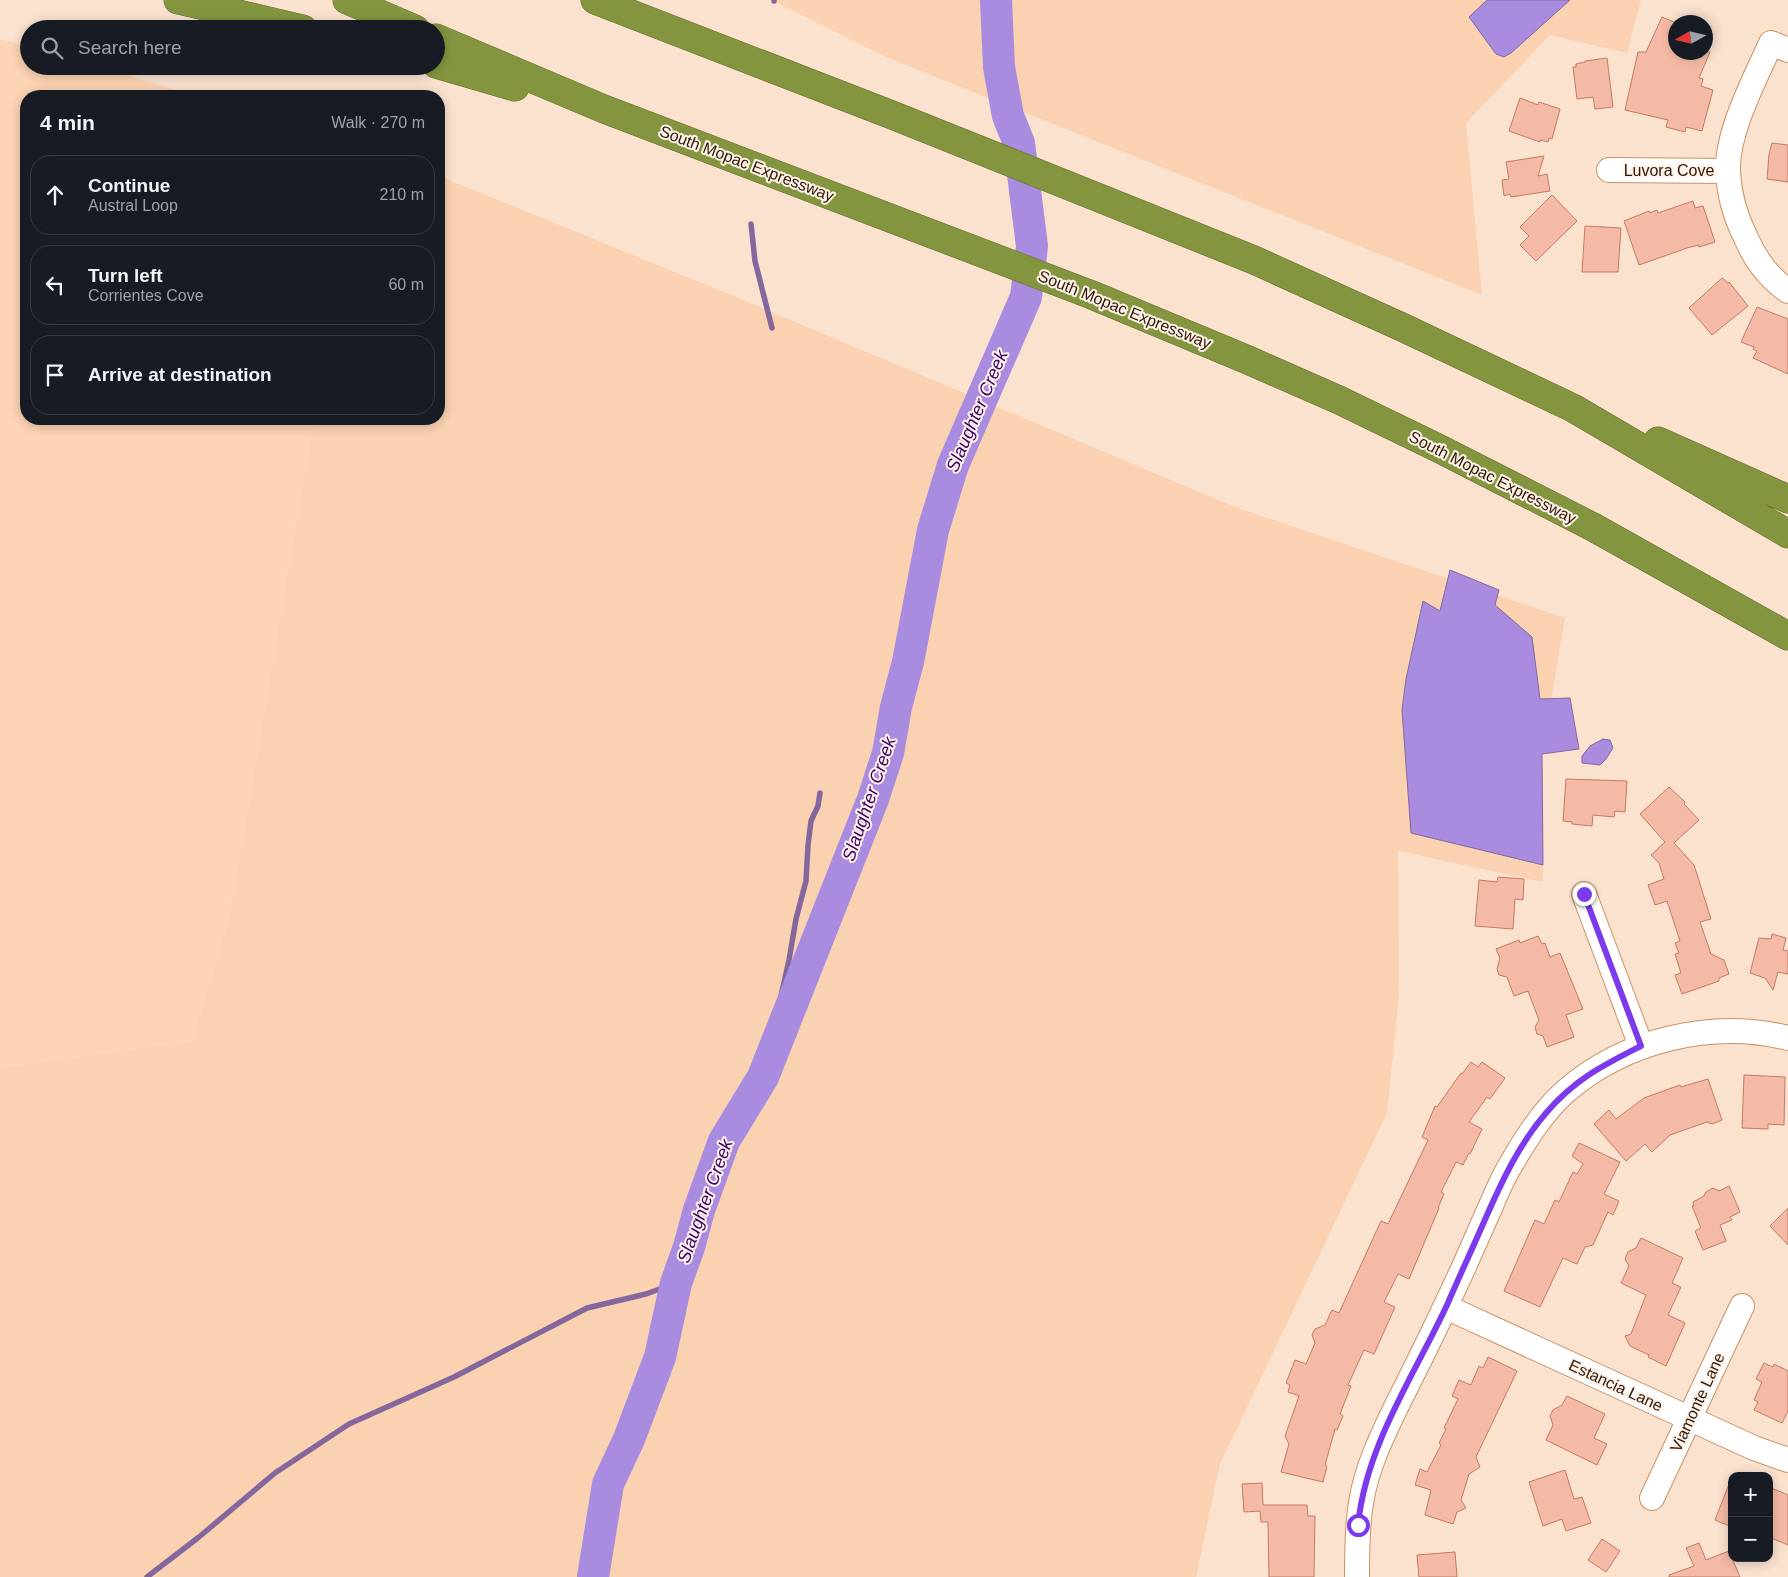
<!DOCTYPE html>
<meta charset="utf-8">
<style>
:root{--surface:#171b24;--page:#242831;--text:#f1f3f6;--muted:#9ea1a6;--line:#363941}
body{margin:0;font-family:Helvetica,sans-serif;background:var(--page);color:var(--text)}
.controls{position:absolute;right:15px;bottom:15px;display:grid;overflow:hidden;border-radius:10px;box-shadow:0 2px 12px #0003}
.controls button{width:45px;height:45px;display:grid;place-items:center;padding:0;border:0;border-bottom:1px solid var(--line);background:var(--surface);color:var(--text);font:25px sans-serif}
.compass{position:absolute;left:1668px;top:15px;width:45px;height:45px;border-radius:50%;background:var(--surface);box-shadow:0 2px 12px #0003;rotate:262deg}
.stop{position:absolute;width:15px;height:15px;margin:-11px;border:4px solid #7c3aed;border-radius:50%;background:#fff}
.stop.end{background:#7c3aed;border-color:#fff;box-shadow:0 1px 5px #0008}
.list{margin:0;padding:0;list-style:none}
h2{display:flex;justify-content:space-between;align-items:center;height:65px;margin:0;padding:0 20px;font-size:21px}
h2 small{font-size:16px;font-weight:400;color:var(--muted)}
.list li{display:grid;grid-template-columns:32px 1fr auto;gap:15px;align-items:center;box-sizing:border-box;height:80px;margin:0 10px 10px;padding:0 10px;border:1px solid var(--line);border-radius:20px}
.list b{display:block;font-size:19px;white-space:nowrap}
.list p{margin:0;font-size:16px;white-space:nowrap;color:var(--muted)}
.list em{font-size:16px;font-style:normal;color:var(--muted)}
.icon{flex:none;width:28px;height:28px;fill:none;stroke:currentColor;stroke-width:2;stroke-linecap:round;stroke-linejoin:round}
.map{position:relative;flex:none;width:1788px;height:1577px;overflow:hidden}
.search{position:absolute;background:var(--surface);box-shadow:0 2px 12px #0003;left:20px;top:20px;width:425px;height:55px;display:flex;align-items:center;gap:12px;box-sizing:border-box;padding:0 18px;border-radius:28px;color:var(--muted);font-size:19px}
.panel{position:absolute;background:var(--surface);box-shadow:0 2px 12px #0003;left:20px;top:90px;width:425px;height:335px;border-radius:20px}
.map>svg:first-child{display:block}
</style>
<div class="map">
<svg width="1788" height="1577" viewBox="0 0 1788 1577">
<rect width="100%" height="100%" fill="#fbe2cf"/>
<path fill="#fdd4b4" d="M0,39L29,47V66H95L197,96H26V419H314L229,918L192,1043L0,1068Z"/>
<path fill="#fad2b2" d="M772,0H1641L1627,53L1550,35L1466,123L1482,295L886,57Z
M439,176L736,297L1235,507L1565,618L1542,754L1543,882L1398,851L1399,994L1387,1113L1220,1464L1196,1577H0V1068L192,1042L229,918L314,419H439Z"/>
<path fill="#a98bdf" stroke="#84689d" d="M1487,0H1570L1511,53L1504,57L1496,54L1469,17Z
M1450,570L1499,590L1495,605L1532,637L1540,699L1570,698L1579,749L1542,754L1543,865L1411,833L1402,710L1406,679L1423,601L1440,611Z
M1603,739L1610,740L1613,748L1606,759L1600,765L1582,763V756L1590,746Z"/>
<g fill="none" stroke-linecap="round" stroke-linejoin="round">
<path stroke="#84689d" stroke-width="5.5" d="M774,1V0
M751,224L755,261L772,328
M792,1006L785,1002L781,996L789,960L796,919L806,881L808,845L811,821L818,806L820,793
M147,1577L199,1537L275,1473L349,1424L454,1377L587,1308L646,1294L676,1283"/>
<path stroke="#a98bdf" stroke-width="32" d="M593,1577L608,1484L629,1439L660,1357L676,1283L689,1247L699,1210L724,1141L763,1077L873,799L888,753L896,707L908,662L933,530L953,465L1026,297L1032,246L1019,143L1008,116L999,67L996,0"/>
</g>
<path fill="#f5baa5" stroke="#c07b63" d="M1662,17L1676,23V52H1710L1699,78L1703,79L1701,86L1713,90L1702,131L1686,127L1685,132L1666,127L1668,120L1625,110L1638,52H1646Z
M1607,58L1613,107L1595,109L1593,97L1577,99L1573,67H1576V64L1585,62V61Z
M1520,98L1538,105L1539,102L1560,109L1552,139L1549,138L1548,142L1540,140V142L1509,131Z
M1772,143L1788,145V182L1767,179L1769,154Z
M1544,156L1538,176L1547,174L1550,191L1511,197L1510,194L1504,196L1502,180L1509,179L1506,162Z
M1552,195L1577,221L1536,261L1520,245L1529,236L1520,227Z
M1693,201L1695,208L1703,206L1715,242L1699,247V245L1687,248L1639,265L1624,221L1649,211L1650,213L1657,210L1658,213Z
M1585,226L1621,228L1618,272H1582Z
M1722,278L1728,283L1729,282L1748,306L1712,335L1689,308Z
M1757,307L1788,319V374L1753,358L1757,351L1753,349L1754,347L1741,342Z
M1566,779L1627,781L1625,812L1615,811L1614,817L1593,815L1592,826L1572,824V822L1563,821Z
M1669,787L1685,802L1684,804L1699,820L1674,843L1694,865L1711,919L1700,922L1711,954L1724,960L1729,974L1719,978V981L1682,994L1675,975L1681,973L1675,954L1679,953L1675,943L1680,941L1667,901L1655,905L1648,885L1664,879L1659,863L1651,855L1665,842L1640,814Z
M1498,877L1524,879L1523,900L1515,899L1513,929L1475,926L1479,880L1497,882Z
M1772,934L1786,938L1783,950L1788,951V974L1778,972L1773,990L1765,978L1750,973L1759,938L1771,939Z
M1538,936L1542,944L1545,943L1550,957L1560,953L1583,1009L1566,1015L1574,1037L1547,1047L1543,1036L1537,1034L1535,1027L1539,1020L1528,991L1514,996L1507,977L1499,975L1497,969L1500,958L1496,949L1519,940L1520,943Z
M1471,1062L1478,1067L1482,1062L1505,1078L1490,1099L1487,1097L1469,1122L1482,1129L1470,1154L1469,1153L1463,1165L1456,1162L1441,1192L1444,1194L1438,1208H1439L1409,1279L1398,1274L1384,1302L1395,1307L1374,1354L1364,1350L1348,1385L1351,1386L1340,1414L1343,1416L1337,1430L1335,1429L1325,1465L1327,1466L1323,1482L1281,1472L1289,1444L1285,1436L1299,1396L1288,1392L1290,1385L1286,1383L1295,1360L1306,1364L1315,1343L1312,1335L1315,1329L1325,1325L1332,1310L1339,1313L1381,1221L1388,1224L1428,1140L1422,1137L1435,1106L1437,1107L1461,1073L1462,1074Z
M1744,1075L1785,1077L1784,1125L1768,1124V1129L1742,1128Z
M1708,1079L1722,1120L1712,1124L1707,1122L1670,1135L1652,1152L1645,1144L1626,1161L1594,1124L1609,1110L1616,1119L1644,1098L1680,1085L1681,1087Z
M1579,1143L1620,1162L1604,1194L1619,1201L1613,1215L1608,1212L1593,1245L1585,1247L1577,1264L1563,1258L1540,1307L1504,1291L1535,1220L1544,1224L1555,1200L1559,1202L1573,1172L1577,1174L1583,1164L1572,1156Z
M1729,1186L1740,1212L1730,1217L1732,1220L1720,1225L1726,1241L1703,1250L1695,1231L1701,1228L1692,1206H1694L1693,1202L1704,1196L1706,1192L1713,1188L1719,1191Z
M1788,1208V1245L1770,1226Z
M1641,1238L1683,1258L1672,1283L1681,1287L1668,1315L1685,1323L1666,1366L1648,1357L1649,1355L1630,1346L1625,1336L1631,1334L1646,1295L1621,1283L1629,1266L1625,1259L1628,1252L1636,1248Z
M1488,1357L1517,1371L1476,1457L1480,1467L1469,1474L1461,1500L1466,1508L1457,1512L1453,1524L1425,1515L1431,1490L1415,1485L1420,1469L1427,1472L1441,1445L1439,1443L1446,1429L1444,1428L1458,1399L1452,1396L1459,1380L1471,1385L1479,1366L1483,1368Z
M1764,1363L1773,1367L1774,1364L1788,1371V1411L1782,1423L1754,1410L1758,1402L1754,1400L1762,1382L1756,1379Z
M1567,1396L1605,1414L1594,1438L1607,1444L1597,1465L1546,1440L1553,1425L1550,1416L1553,1410L1562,1405Z
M1565,1470L1574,1499L1582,1497L1591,1523L1566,1531L1562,1519L1543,1526L1529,1482Z
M1731,1479H1732V1527L1715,1520Z
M1262,1483L1263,1505H1307L1308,1516H1315L1314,1577H1269L1268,1522H1261L1260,1511L1244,1512L1242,1484Z
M1769,1487L1788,1495V1545L1769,1537Z
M1602,1539L1620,1551L1606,1572L1588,1560Z
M1699,1543L1706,1560L1729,1551L1740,1577H1669V1575L1694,1566L1686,1548Z
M1455,1552L1457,1577H1419L1417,1555Z"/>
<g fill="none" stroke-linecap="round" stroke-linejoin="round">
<g stroke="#cb9162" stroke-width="26">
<path id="minor" d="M1788,50L1771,43C1755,79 1726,133 1728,172C1729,195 1736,218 1746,238C1755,259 1769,278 1788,291
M1609,170L1728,171
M1584,894L1641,1046
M1446,1307L1754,1448L1788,1460
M1652,1498L1742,1306
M1357,1577C1357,1553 1357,1527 1361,1503C1366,1469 1382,1436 1397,1405C1413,1373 1430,1340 1445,1307C1461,1275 1475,1241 1490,1208C1496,1194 1502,1179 1510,1166C1525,1140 1543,1111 1566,1091C1625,1040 1712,1019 1788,1038"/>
</g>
<g stroke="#656a2a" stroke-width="29">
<path id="highway" d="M178,0L303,29
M347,0L415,29
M595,0L892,115L1254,260L1404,328L1573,408L1788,534
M436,38L604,109L1092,295L1248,360L1339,400L1438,448L1593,527L1788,636
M436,64L515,87
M1658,441L1788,499"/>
</g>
<use href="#minor" stroke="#fff" stroke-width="24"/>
<use href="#highway" stroke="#83963f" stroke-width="28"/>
</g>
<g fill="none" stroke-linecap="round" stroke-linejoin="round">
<path stroke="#7c3aed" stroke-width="6" d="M1358,1525C1366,1445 1414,1376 1447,1305C1460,1275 1474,1245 1487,1215C1503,1179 1520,1143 1546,1113C1575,1079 1602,1066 1641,1046L1584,894"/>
</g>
<g text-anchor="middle" stroke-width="4" stroke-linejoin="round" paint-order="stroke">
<g font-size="16" fill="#2d1704" stroke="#fff2e9">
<text transform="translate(747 163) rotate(21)" y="6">South Mopac Expressway</text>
<text x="1669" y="176">Luvora Cove</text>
<text transform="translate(1125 309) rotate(22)" y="6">South Mopac Expressway</text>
<text transform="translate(1493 477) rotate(27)" y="6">South Mopac Expressway</text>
<text transform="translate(1616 1385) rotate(25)" y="6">Estancia Lane</text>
<text transform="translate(1697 1402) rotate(-65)" y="6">Viamonte Lane</text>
</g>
<g font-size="18" font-style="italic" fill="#3a026b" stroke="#fff2e9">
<text transform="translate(977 411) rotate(-67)" y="6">Slaughter Creek</text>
<text transform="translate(869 799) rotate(-71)" y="6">Slaughter Creek</text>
<text transform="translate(705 1201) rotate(-70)" y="6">Slaughter Creek</text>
</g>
</g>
</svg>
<div class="controls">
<button>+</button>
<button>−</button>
</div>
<svg class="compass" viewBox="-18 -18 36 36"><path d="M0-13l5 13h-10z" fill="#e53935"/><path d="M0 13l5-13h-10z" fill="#9ea1a6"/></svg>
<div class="stop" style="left:1358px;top:1525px"></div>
<div class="stop end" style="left:1584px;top:894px"></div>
<div class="search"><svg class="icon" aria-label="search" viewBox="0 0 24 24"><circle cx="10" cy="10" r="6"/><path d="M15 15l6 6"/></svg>Search here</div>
<section class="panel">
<h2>4 min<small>Walk · 270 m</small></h2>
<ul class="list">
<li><svg class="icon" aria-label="ahead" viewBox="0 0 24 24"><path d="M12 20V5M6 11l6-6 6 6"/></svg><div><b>Continue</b><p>Austral Loop</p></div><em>210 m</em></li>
<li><svg class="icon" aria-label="left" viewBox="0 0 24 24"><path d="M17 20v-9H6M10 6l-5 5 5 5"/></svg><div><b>Turn left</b><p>Corrientes Cove</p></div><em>60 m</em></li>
<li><svg class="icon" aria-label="arrive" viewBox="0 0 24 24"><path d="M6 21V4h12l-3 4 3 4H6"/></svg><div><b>Arrive at destination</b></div></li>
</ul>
</section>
</div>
